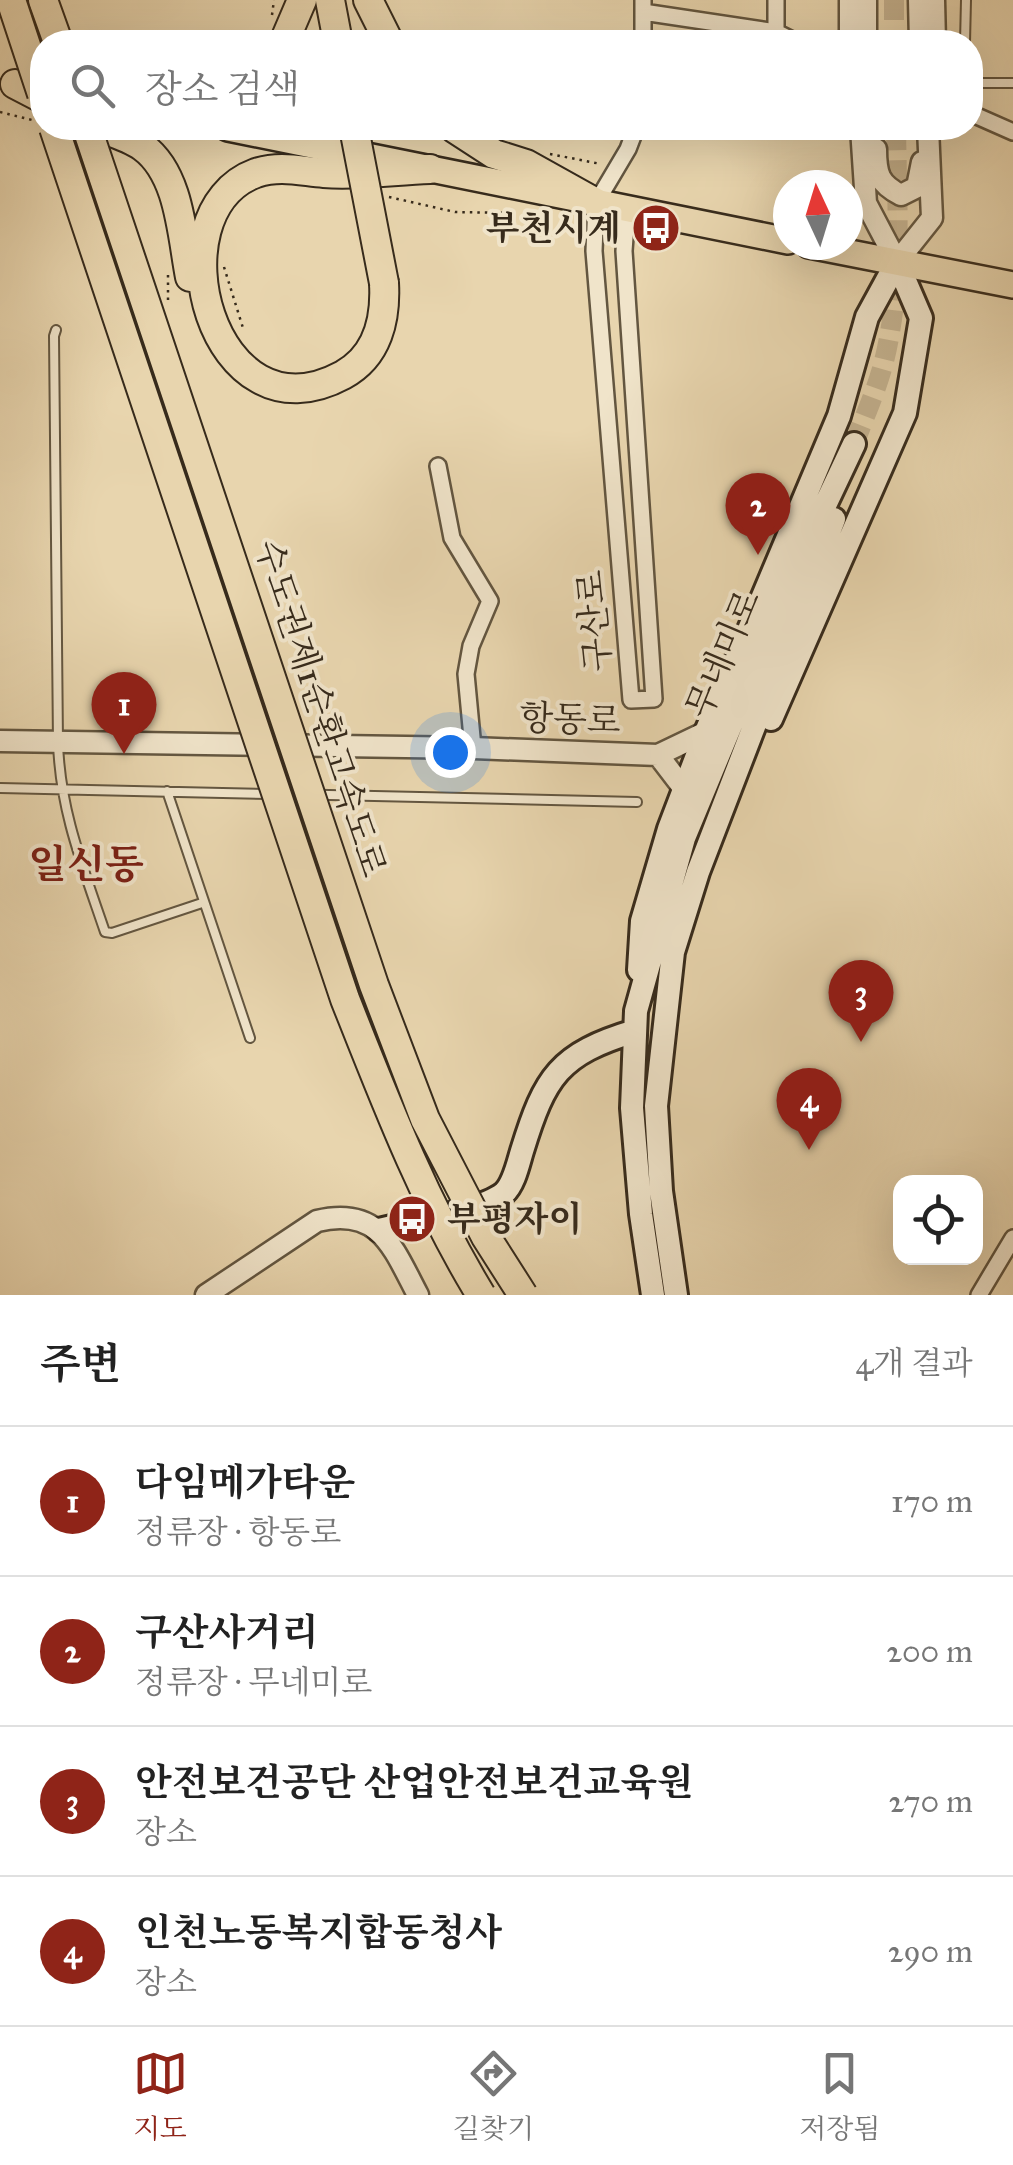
<!DOCTYPE html>
<html lang="ko">
<meta charset="utf-8">
<style>
:root{--surface:#fff;--page:#f2f2f2;--text:#222;--muted:#767676;--line:#e0e0e0;--accent:#8f2418}
body{margin:0;font-family:"IM FELL Great Primer","Noto Serif KR",serif;background:var(--page);color:var(--text)}
.controls{position:absolute;right:30px;bottom:30px;display:grid;overflow:hidden;border-radius:20px;box-shadow:0 10px 40px #0002}
.controls button{width:90px;height:90px;display:grid;place-items:center;padding:0;border:0;border-bottom:2px solid var(--line);background:var(--surface);color:var(--text);font:50px sans-serif}
.compass{position:absolute;left:773px;top:170px;width:90px;height:90px;border-radius:50%;background:var(--surface);box-shadow:0 10px 40px #0002;rotate:356deg}
.you{position:absolute;left:450px;top:752px;width:35px;height:35px;margin:-25px;border:8px solid #fff;border-radius:50%;background:#1a73e8;box-shadow:0 0 0 15px #1a73e833}
.badge{display:grid;place-items:center;width:65px;height:65px;border-radius:50%;background:var(--accent);color:#fff;font-size:32px;font-weight:700}
.pin{position:absolute;translate:-50% -82px;filter:drop-shadow(0 2px 5px #0008)}
.pin::after{content:'';position:absolute;top:52px;width:35px;height:30px;background:inherit;clip-path:polygon(0 0,100% 0,50% 100%)}
.list{margin:0;padding:0;list-style:none}
h2{display:flex;justify-content:space-between;align-items:center;height:130px;margin:0;padding:0 40px;font-size:42px}
h2 small{font-size:32px;font-weight:400;color:var(--muted)}
.list li{display:grid;grid-template-columns:65px 1fr auto;gap:30px;align-items:center;box-sizing:border-box;height:150px;padding:0 40px;border-top:2px solid var(--line)}
.list b{display:block;font-size:38px;white-space:nowrap}
.list p{margin:0;font-size:32px;white-space:nowrap;color:var(--muted)}
.list em{font-size:32px;font-style:normal;color:var(--muted)}
.icon{flex:none;width:55px;height:55px;fill:none;stroke:currentColor;stroke-width:2;stroke-linecap:round;stroke-linejoin:round}
.map{position:relative;flex:none;width:1013px;height:1295px;overflow:hidden}
.search{position:absolute;background:var(--surface);box-shadow:0 10px 40px #0002;left:30px;right:30px;top:30px;height:110px;display:flex;align-items:center;gap:25px;box-sizing:border-box;padding:0 35px;border-radius:40px;color:var(--muted);font-size:38px}
.sheet{height:730px;background:var(--surface)}
nav{display:flex;justify-content:space-around;align-items:center;box-sizing:border-box;height:140px;border-top:2px solid var(--line);background:var(--surface);font-size:28px;color:var(--muted)}
nav a{display:grid;justify-items:center;gap:5px}
nav .on{color:var(--accent)}
.map>svg:first-child{display:block}
</style>
<div class="map">
<svg width="1013" height="1295" viewBox="0 0 1013 1295">
<rect width="100%" height="100%" fill="#e8d5ae"/>
<filter id="stains"><feTurbulence type="fractalNoise" baseFrequency=".002" numOctaves="4"/><feColorMatrix values="0 0 0 0 .2 0 0 0 0 .09 0 0 0 0 .02 0 0 0 .5 -.17"/></filter>
<radialGradient id="worn" r=".72"><stop offset=".6" stop-color="#630" stop-opacity="0"/><stop offset="1" stop-color="#630" stop-opacity=".3"/></radialGradient>
<g fill="none" stroke-linecap="round" stroke-linejoin="round">
<path stroke="#c5b391" stroke-width="20" stroke-dasharray="20 10" stroke-linecap="butt" d="M894,0V42
M854,444C864,418 876,391 883,365C903,288 897,206 896,128"/>
<g stroke="#635640" stroke-width="12">
<path id="service" d="M965,42L966,0
M970,71L980,83H1013
M56,330L54,336L58,742C60,811 83,867 105,932L112,933L202,903
M0,788L270,794
M167,791L250,1038
M284,794L637,802"/>
</g>
<g stroke="#635640" stroke-width="20">
<path id="minor" d="M643,0V42
M776,0V32
M643,12L776,32L796,42
M970,113L1013,132
M627,209L624,251L654,699L631,700L594,251L596,203L628,149L636,128
M438,466L452,538L490,601L471,646L466,674L473,748
M979,1295L1013,1238"/>
</g>
<g stroke="#635640" stroke-width="25">
<path id="tertiary" d="M850,0V42
M866,0V42
M919,0L920,42
M934,0L935,42
M861,128L866,203L897,262L932,218L928,128
M876,149C876,174 879,184 901,195L917,187L922,162
M0,741L473,748L658,755L706,732
M658,755L684,789
M206,1295L317,1221C380,1206 393,1248 418,1295"/>
</g>
<g stroke="#372b1c" stroke-width="28">
<path id="secondary" d="M771,719L905,413L921,318L897,262
M639,970L642,921L669,829L706,732L839,416L867,317L897,262
M379,1230C410,1222 482,1211 504,1193C514,1184 518,1164 522,1151C545,1076 559,1054 635,1031
M653,1295L641,1214L632,1108L636,1011L684,838L802,554L854,444
M676,1295L661,1191L656,1106L673,952L698,872L834,519"/>
</g>
<g stroke="#372b1c" stroke-width="30">
<path id="primary" d="M228,128L788,241
M809,245L1013,285"/>
</g>
<g stroke="#372b1c" stroke-width="32">
<path id="motorway" d="M43,0L58,42
M330,0L338,42
M368,0L389,42
M284,42L302,0
M15,84L42,98
M100,128C114,133 131,138 143,147C180,174 182,236 190,277
M454,128L494,154L526,164L596,203
M384,283C386,319 378,356 343,375C212,446 150,212 256,173C280,165 300,171 324,173C358,176 396,170 430,169"/>
</g>
<path stroke="#372b1c" stroke-width="2.5" stroke-dasharray="2.5 5" stroke-linecap="butt" d="M272,15L274,0
M0,112L36,121
M550,154L601,164
M389,197L455,212L511,213
M224,267L243,328
M168,300V273"/>
<use href="#service" stroke="#f0e4ca" stroke-width="8"/>
<use href="#minor" stroke="#f0e4ca" stroke-width="15"/>
<use href="#tertiary" stroke="#f0e4ca" stroke-width="20"/>
<use href="#secondary" stroke="#f0e4ca" stroke-width="22"/>
<use href="#primary" stroke="#e8d5ae" stroke-width="25"/>
<use href="#motorway" stroke="#e8d5ae" stroke-width="28"/>
<g stroke="#372b1c" stroke-width="32" stroke-linecap="butt">
<path id="motorway-bridge" d="M11,0L42,94
M54,128L345,999C385,1100 424,1202 481,1295
M87,128L374,985L425,1119L486,1237L523,1295
M354,128L384,283"/>
</g>
<use href="#motorway-bridge" stroke="#e8d5ae" stroke-width="28"/>
</g>
<defs>
<g id="bus-disc" transform="scale(2.5)"><circle r="9.5" fill="#8f2418" stroke="#f0e4ca"/><path d="M-5-6H5V4H4V6H2V4H-2V6H-4V4H-5ZM-3.5-4V0h7V-4ZM-3.5 1.2v1.5H-2V1.2ZM2 1.2v1.5H3.5V1.2Z" fill="#fff"/></g>
</defs>
<g fill-rule="evenodd">
<use href="#bus-disc" x="656" y="228"/>
<use href="#bus-disc" x="412" y="1219"/>
</g>
<g text-anchor="middle" stroke-width="8" stroke-linejoin="round" paint-order="stroke">
<g font-size="35" font-weight="bold" fill="#372b1c" stroke="#f0e4ca" text-anchor="end">
<text x="621" y="240">부천시계</text>
<text x="447" y="1231" text-anchor="start">부평자이</text>
</g>
<g font-size="35" fill="#372b1c" stroke="#f0e4ca">
<text transform="translate(594 621) rotate(-95)" y="12">구산로</text>
<text transform="translate(723 654) rotate(-67)" y="12">무네미로</text>
<text transform="translate(321 708) rotate(72)" y="12">수도권제1순환고속도로</text>
<text transform="translate(570 719) rotate(2)" y="12">항동로</text>
</g>
<g font-size="40" font-weight="bold" fill="#7a1f14" stroke="#f0e4ca">
<text x="86" y="878">일신동</text>
</g>
</g>
<rect width="100%" height="100%" filter="url(#stains)"/>
<rect width="100%" height="100%" fill="url(#worn)"/>
</svg>
<div class="controls">
<button><svg class="icon" aria-label="locate" viewBox="0 0 24 24"><circle cx="12" cy="12" r="6"/><path d="M12 2v4M12 18v4M2 12h4M18 12h4"/></svg></button>
</div>
<svg class="compass" viewBox="-18 -18 36 36"><path d="M0-13l5 13h-10z" fill="#e53935"/><path d="M0 13l5-13h-10z" fill="#767676"/></svg>
<div class="you"></div>
<div class="pin badge" style="left:124px;top:754px">1</div>
<div class="pin badge" style="left:758px;top:555px">2</div>
<div class="pin badge" style="left:861px;top:1042px">3</div>
<div class="pin badge" style="left:809px;top:1150px">4</div>
<div class="search"><svg class="icon" aria-label="search" viewBox="0 0 24 24"><circle cx="10" cy="10" r="6"/><path d="M15 15l6 6"/></svg>장소 검색</div>
</div>
<section class="sheet">
<h2>주변<small>4개 결과</small></h2>
<ul class="list">
<li><span class="badge">1</span><div><b>다임메가타운</b><p>정류장 · 항동로</p></div><em>170 m</em></li>
<li><span class="badge">2</span><div><b>구산사거리</b><p>정류장 · 무네미로</p></div><em>200 m</em></li>
<li><span class="badge">3</span><div><b>안전보건공단 산업안전보건교육원</b><p>장소</p></div><em>270 m</em></li>
<li><span class="badge">4</span><div><b>인천노동복지합동청사</b><p>장소</p></div><em>290 m</em></li>
</ul>
</section>
<nav>
<a class="on"><svg class="icon" aria-label="map" viewBox="0 0 24 24"><path d="M3 6l6-2 6 2 6-2v14l-6 2-6-2-6 2zM9 4v14M15 6v14"/></svg>지도</a>
<a><svg class="icon" aria-label="directions" viewBox="0 0 24 24"><path d="M12 3l9 9-9 9-9-9zM9 14v-3h6M13 9l2 2-2 2"/></svg>길찾기</a>
<a><svg class="icon" aria-label="saved" viewBox="0 0 24 24"><path d="M7 4h10v16l-5-4-5 4z"/></svg>저장됨</a>
</nav>
